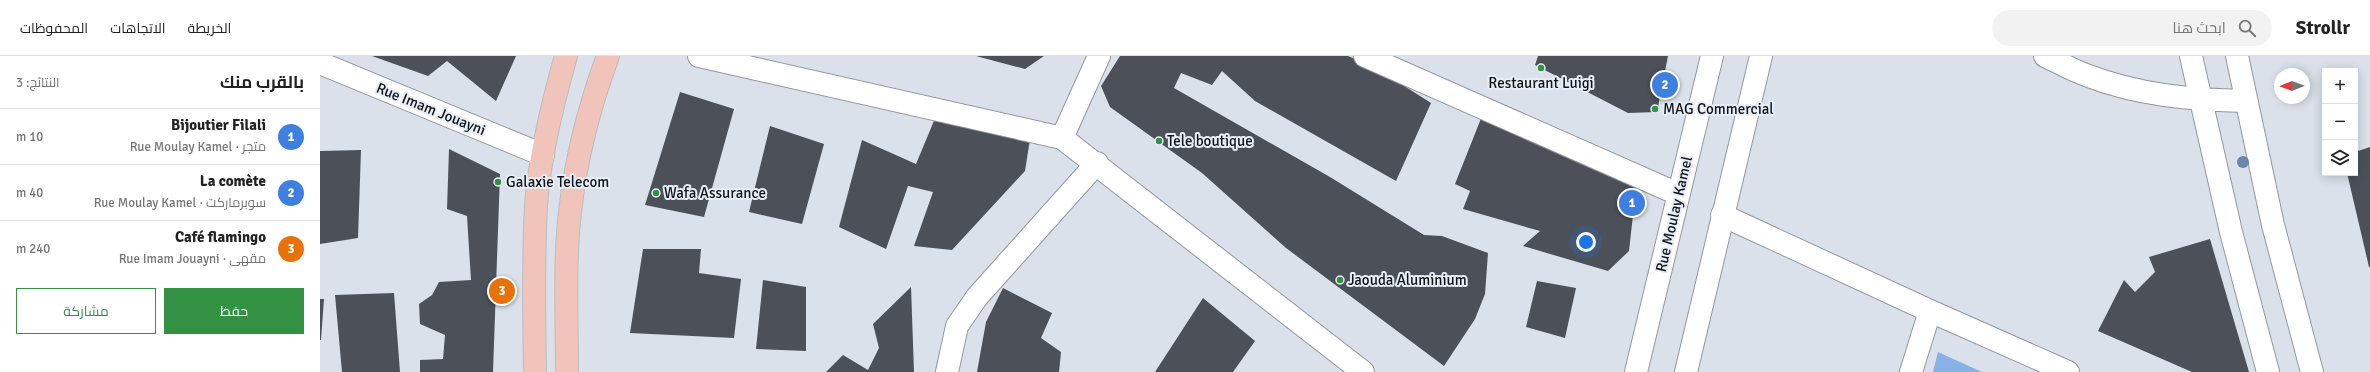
<!DOCTYPE html>
<html lang="ar">
<meta charset="utf-8">
<style>
:root{--surface:#fff;--page:#f2f2f2;--text:#222;--muted:#767676;--line:#e0e0e0;--accent:#339144}
body{margin:0;font-family:Signika,Cairo,sans-serif;background:var(--page);color:var(--text);direction:rtl}
.controls{position:absolute;right:12px;top:12px;display:grid;overflow:hidden;border-radius:0px;box-shadow:0 2px 10px #0003}
.controls button{width:36px;height:36px;display:grid;place-items:center;padding:0;border:0;border-bottom:1px solid var(--line);background:var(--surface);color:var(--text);font:20px sans-serif}
.compass{position:absolute;left:1954px;top:12px;width:36px;height:36px;border-radius:50%;background:var(--surface);box-shadow:0 2px 10px #0003;rotate:269deg}
.you{position:absolute;left:1266px;top:186px;width:14px;height:14px;margin:-10px;border:3px solid #fff;border-radius:50%;background:#1a73e8;box-shadow:0 0 0 6px #1a73e833}
.badge{display:grid;place-items:center;width:26px;height:26px;border-radius:50%;background:var(--accent);color:#fff;font-size:13px;font-weight:700}
.pin{position:absolute;translate:-50% -50%;border:2px solid #fff;box-shadow:0 1px 4px #0006}
.list{margin:0;padding:0;list-style:none}
h2{display:flex;justify-content:space-between;align-items:center;height:52px;margin:0;padding:0 16px;font-size:17px}
h2 small{font-size:13px;font-weight:400;color:var(--muted)}
.list li{display:grid;grid-template-columns:26px 1fr auto;gap:12px;align-items:center;box-sizing:border-box;height:56px;padding:0 16px;border-top:1px solid var(--line)}
.list b{display:block;font-size:15px;white-space:nowrap}
.list p{margin:0;font-size:13px;white-space:nowrap;color:var(--muted)}
.list em{font-size:13px;font-style:normal;color:var(--muted)}
.actions{display:flex;gap:8px;padding:12px 16px}
.actions a{flex:1;padding:9px 0;border:1px solid var(--accent);border-radius:0px;text-align:center;font-size:14px;color:var(--accent)}
.actions .main{background:var(--accent);color:#fff}
.icon{flex:none;width:22px;height:22px;fill:none;stroke:currentColor;stroke-width:2;stroke-linecap:round;stroke-linejoin:round}
.map{position:relative;flex:none;width:2050px;height:316px;overflow:hidden;direction:ltr}
header{display:flex;align-items:center;gap:24px;box-sizing:border-box;height:56px;padding:0 20px;background:var(--surface);border-bottom:1px solid var(--line)}
header strong{font-size:19px}
nav{display:flex;gap:22px;margin-inline-start:auto;font-size:14px}
.search{width:280px;height:36px;background:var(--page);display:flex;align-items:center;gap:10px;box-sizing:border-box;padding:0 14px;border-radius:22px;color:var(--muted);font-size:15px}
main{display:flex}
aside{flex:1;background:var(--surface)}
.map>svg:first-child{display:block}
</style>
<header>
<strong>Strollr</strong>
<div class="search"><svg class="icon" aria-label="search" viewBox="0 0 24 24"><circle cx="10" cy="10" r="6"/><path d="M15 15l6 6"/></svg>ابحث هنا</div>
<nav><a>الخريطة</a><a>الاتجاهات</a><a>المحفوظات</a></nav>
</header>
<main>
<div class="map">
<svg width="2050" height="316" viewBox="0 0 2050 316">
<rect width="100%" height="100%" fill="#dae1ea"/>
<path fill="#88b1e6" d="M1618,296L1662,316H1613Z"/>
<path fill="#4c5159" d="M52,0H196L176,45L127,5L108,20Z
M656,0H724L705,13Z
M800,0H1028L1056,12L1111,47L1076,125L935,45L902,15L892,29L861,17L854,32L1010,121L1104,179L1122,180L1168,197L1165,238L1155,263L1124,310L966,192L882,117L790,51L781,30Z
M1218,0H1348L1337,56L1308,57L1215,9Z
M360,36L414,53L384,161L325,149Z
M616,60L710,83L705,115L632,194L594,190L613,136L588,130L566,193L519,171L542,84L596,108Z
M1162,60L1316,132L1309,195L1288,215L1203,190L1220,175L1143,153L1150,135L1135,128Z
M450,70L504,88L482,168L429,156Z
M2050,91V211H2049L2027,117H2035V96Z
M129,93L180,118L173,316H100V304L123,303L125,279L100,268L99,248L112,239L119,226L151,224L147,160L127,153Z
M41,94L38,182L0,188V95Z
M1890,183L1929,316H1872L1778,275L1804,224L1815,236L1835,216L1829,201Z
M323,193H381L379,217L421,223L414,282L310,277Z
M443,224L486,231V295L436,293Z
M1217,225L1256,232L1245,282L1206,271Z
M591,231L594,316H506L523,299L548,314L559,292L553,268Z
M683,232L732,257L721,282L741,296L739,316H657L666,266Z
M74,237L80,316H22L15,239Z
M883,242L935,285L913,316H835Z
M0,243H4L1,284H0Z"/>
<g fill="none" stroke-linecap="round" stroke-linejoin="round">
<g stroke="#9198a0" stroke-width="24">
<path id="minor" d="M379,0L742,82L1043,316
M1045,0L1358,138
M1725,0C1738,6 1752,14 1766,19C1817,39 1872,44 1926,45
M1871,0L1911,176L1948,316
M1917,0L1953,169L1992,316
M0,7L223,99
M742,82L779,0
M1402,159L1610,255L1748,316
M627,316L637,270L657,241L777,107
M1316,316L1392,0
M1366,316L1441,0
M1591,316L1610,255"/>
</g>
<g stroke="#bdbdbe" stroke-width="24">
<path id="major" d="M215,316C214,261 213,204 216,149C220,98 232,49 246,0
M247,316C247,265 244,206 250,156C256,102 269,51 288,0"/>
</g>
<use href="#minor" stroke="#fff" stroke-width="22"/>
<use href="#major" stroke="#f1c4bb" stroke-width="22"/>
</g>
<circle fill="#6987ab" cx="1923" cy="106" r="6"/>
<g fill="#339144" stroke="#e7eef8" stroke-width="1.5">
<circle cx="1221" cy="12" r="4"/>
<circle cx="1335" cy="53" r="4"/>
<circle cx="839" cy="85" r="4"/>
<circle cx="178" cy="126" r="4"/>
<circle cx="336" cy="137" r="4"/>
<circle cx="1020" cy="224" r="4"/>
</g>
<g text-anchor="middle" stroke-width="4" stroke-linejoin="round" paint-order="stroke">
<g font-size="15" fill="#121417" stroke="#e7eef8" text-anchor="start">
<text x="1221" y="32" text-anchor="middle">Restaurant Luigi</text>
<text x="1343" y="58">MAG Commercial</text>
<text x="847" y="90">Tele boutique</text>
<text x="186" y="131">Galaxie Telecom</text>
<text x="344" y="142">Wafa Assurance</text>
<text x="1028" y="229">Jaouda Aluminium</text>
</g>
<g font-size="15" fill="#121417" stroke="#e7eef8">
<text transform="translate(111 53) rotate(22)" y="5">Rue Imam Jouayni</text>
<text transform="translate(1354 158) rotate(-77)" y="5">Rue Moulay Kamel</text>
</g>
</g>
</svg>
<div class="controls">
<button>+</button>
<button>−</button>
<button><svg class="icon" aria-label="layers" viewBox="0 0 24 24"><path d="M12 4l9 5-9 5-9-5zM3 14l9 5 9-5"/></svg></button>
</div>
<svg class="compass" viewBox="-18 -18 36 36"><path d="M0-13l5 13h-10z" fill="#e53935"/><path d="M0 13l5-13h-10z" fill="#767676"/></svg>
<div class="you"></div>
<div class="pin badge" style="left:1312px;top:147px;background:#3f7fe0">1</div>
<div class="pin badge" style="left:1345px;top:29px;background:#3f7fe0">2</div>
<div class="pin badge" style="left:182px;top:235px;background:#e8710a">3</div>
</div>
<aside>
<h2>بالقرب منك<small>النتائج: 3</small></h2>
<ul class="list">
<li><span class="badge" style="background:#3f7fe0">1</span><div><b>Bijoutier Filali</b><p>متجر · Rue Moulay Kamel</p></div><em>10 m</em></li>
<li><span class="badge" style="background:#3f7fe0">2</span><div><b>La comète</b><p>سوبرماركت · Rue Moulay Kamel</p></div><em>40 m</em></li>
<li><span class="badge" style="background:#e8710a">3</span><div><b>Café flamingo</b><p>مقهى · Rue Imam Jouayni</p></div><em>240 m</em></li>
</ul>
<div class="actions"><a class="main">حفظ</a><a>مشاركة</a></div>
</aside>
</main>
